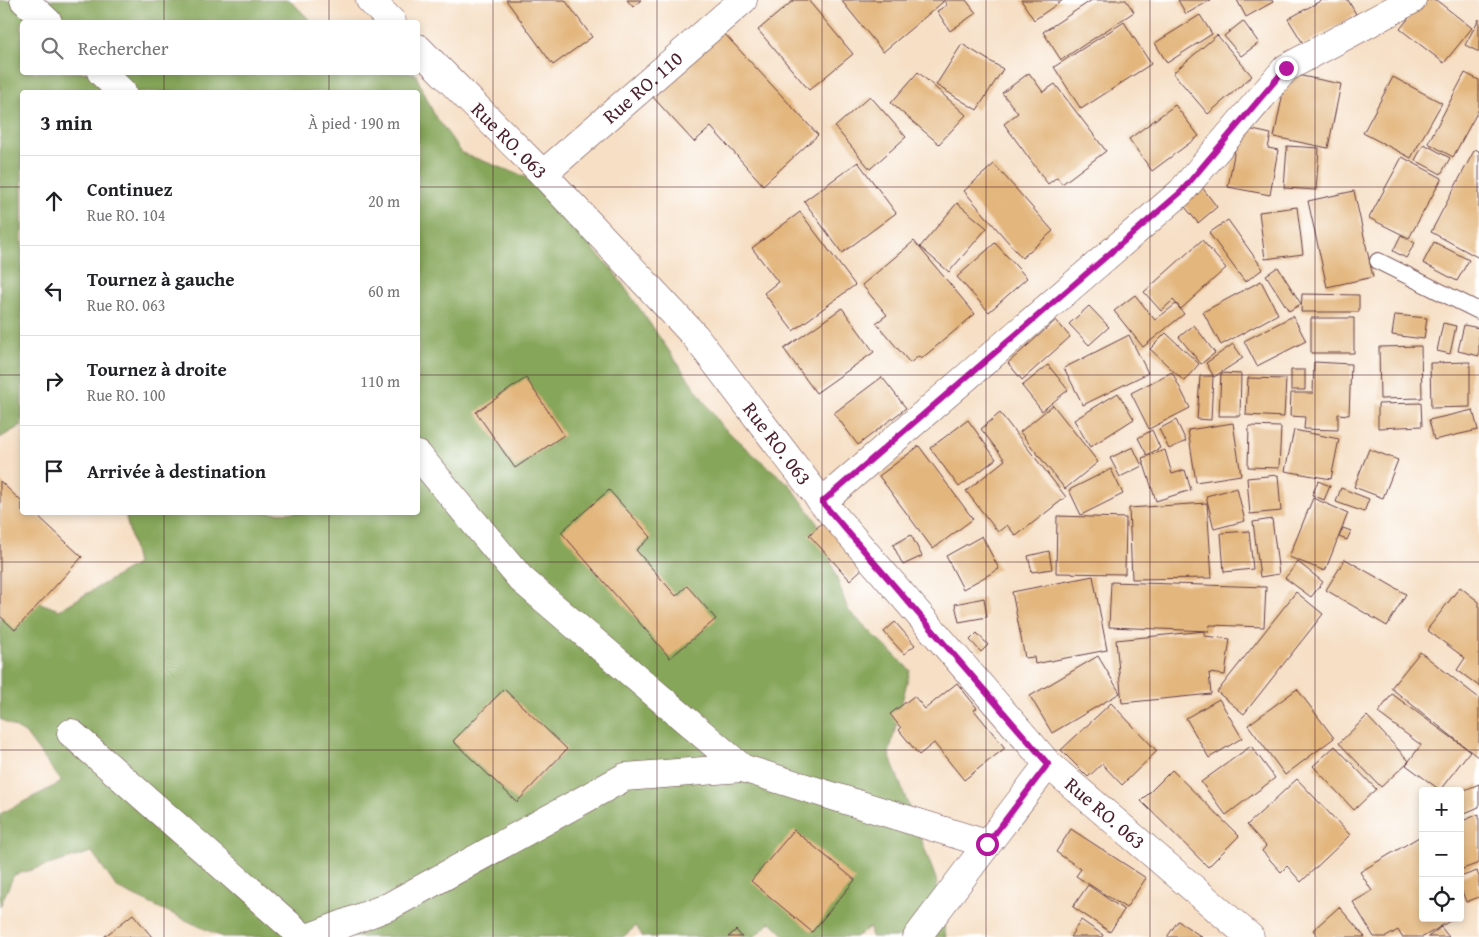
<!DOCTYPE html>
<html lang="fr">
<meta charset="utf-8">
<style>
:root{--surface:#fff;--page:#f6f6f6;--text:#202124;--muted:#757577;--line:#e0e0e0}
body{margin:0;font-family:"Gentium Book Plus",serif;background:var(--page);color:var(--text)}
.controls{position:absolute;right:15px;bottom:15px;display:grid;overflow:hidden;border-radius:5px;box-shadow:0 2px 8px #0003}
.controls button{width:45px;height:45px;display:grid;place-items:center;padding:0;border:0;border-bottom:1px solid var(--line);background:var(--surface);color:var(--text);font:25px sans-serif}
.stop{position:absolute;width:15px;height:15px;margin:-11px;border:4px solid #b5179e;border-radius:50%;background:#fff}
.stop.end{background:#b5179e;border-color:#fff;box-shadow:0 1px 5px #0008}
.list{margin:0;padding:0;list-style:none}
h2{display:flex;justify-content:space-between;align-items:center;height:65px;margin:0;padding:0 20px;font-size:21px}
h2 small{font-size:16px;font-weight:400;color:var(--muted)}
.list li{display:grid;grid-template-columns:32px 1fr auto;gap:15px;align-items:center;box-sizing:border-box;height:90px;padding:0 20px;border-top:1px solid var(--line)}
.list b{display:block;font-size:19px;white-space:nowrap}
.list p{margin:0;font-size:16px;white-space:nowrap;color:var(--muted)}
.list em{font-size:16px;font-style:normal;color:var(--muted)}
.icon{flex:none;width:28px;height:28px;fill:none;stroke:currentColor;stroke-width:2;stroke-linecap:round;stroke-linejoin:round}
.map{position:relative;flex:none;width:1479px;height:937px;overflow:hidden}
.search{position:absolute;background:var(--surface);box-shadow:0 2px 8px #0003;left:20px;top:20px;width:400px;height:55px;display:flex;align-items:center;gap:12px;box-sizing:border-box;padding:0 18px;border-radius:5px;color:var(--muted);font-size:19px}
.panel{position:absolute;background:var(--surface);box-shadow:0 2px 8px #0003;left:20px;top:90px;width:400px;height:425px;border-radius:5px}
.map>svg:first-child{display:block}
</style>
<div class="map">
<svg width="1479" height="937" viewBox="0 0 1479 937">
<rect width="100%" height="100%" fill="#fff"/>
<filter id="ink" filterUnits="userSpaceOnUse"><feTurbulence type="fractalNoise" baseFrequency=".02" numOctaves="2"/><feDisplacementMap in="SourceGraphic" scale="10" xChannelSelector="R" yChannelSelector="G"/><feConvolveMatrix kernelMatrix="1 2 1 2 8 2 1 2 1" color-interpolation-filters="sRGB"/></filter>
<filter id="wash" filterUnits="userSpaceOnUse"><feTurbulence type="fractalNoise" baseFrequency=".0096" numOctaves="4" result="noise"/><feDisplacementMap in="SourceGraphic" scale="20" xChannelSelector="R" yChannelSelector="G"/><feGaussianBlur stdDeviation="1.12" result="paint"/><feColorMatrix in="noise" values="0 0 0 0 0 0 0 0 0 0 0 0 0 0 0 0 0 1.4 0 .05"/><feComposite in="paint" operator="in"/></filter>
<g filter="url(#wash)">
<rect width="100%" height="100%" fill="#f6dfc5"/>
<path fill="#86a65a" stroke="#686242" d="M0,0H290L312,22H22V72L415,73L434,114L462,153L526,177L612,269L720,424L748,450L790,485L817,522L848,610L910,670L889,754L936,879L946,937H871L870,928L855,937H786L771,922L754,937H643L636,926L623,937H222L117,888L92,852L14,875L0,906V814L62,782L25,733L0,719V591L22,596L59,610L137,564L125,513L418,512V92H22V425L0,438Z"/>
<g id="blocks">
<path fill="#e3b67d" d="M506,0H565L592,37L553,65Z
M627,0H641L633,7Z
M794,0H808L853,54L809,90L758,30Z
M841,0H941L943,2L883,52Z
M943,0H966L976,13L950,31L937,11L947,5Z
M1021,0H1063L1034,20Z
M1092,0H1126L1134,12L1061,60L1043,32Z
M1178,0H1211L1186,14Z
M1237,0H1272L1273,2L1246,17Z
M1322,0H1348L1356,14L1304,45L1288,19Z
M1423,0H1436L1472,28L1444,63L1400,29Z
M1200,15L1212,34L1167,63L1155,43Z
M1479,19V52L1465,45Z
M1243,21L1259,43L1241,56L1224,36Z
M1124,22L1151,64L1081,109L1054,67Z
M721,30L818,135L763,185L711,127L694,142L651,95Z
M1217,35L1252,76L1208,114L1173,73Z
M962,44L1003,69L977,110L936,85Z
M918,72L966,115L939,144L891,103Z
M1029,73L1043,92L1055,84L1106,151L1062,184L1057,177L1048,184L1004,124L1018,113L1002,93Z
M1287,73L1341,84L1328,148L1274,137Z
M1465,73L1479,80V109L1453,157L1428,143Z
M1393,77L1442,103L1411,158L1363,133Z
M870,96L906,137L870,169L835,127Z
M1175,105L1199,136L1152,171L1129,139Z
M1239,127L1271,134L1268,148L1278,150L1270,195L1228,187Z
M1424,144L1450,158L1441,174L1415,160Z
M1287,146L1319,148L1316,190L1284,188Z
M1475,149L1479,151V258L1431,232Z
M1402,157L1442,178L1409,238L1369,218Z
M858,162L896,213L842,253L804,201Z
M994,164L1053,231L1022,258L964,191Z
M1201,186L1217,207L1198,223L1181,202Z
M1354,191L1373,277L1327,287L1308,201Z
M957,203L987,228L949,272L920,247Z
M1297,207L1303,254L1265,259L1259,212Z
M800,212L855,285L793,331L764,293L778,282L752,248Z
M1228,220L1263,269L1245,282L1209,233Z
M1401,235L1415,243L1406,258L1393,251Z
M1202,240L1226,268L1181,309L1173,300L1161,311L1144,292Z
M914,241L975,314L921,359L919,356L910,363L876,323L887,315L862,285Z
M1434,242L1469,260L1457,281L1423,263Z
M995,243L1027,278L989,312L957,277Z
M1278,267L1301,304L1289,311L1266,275Z
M1261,281L1278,314L1221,345L1203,312Z
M1302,294L1359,295V312H1301Z
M1135,295L1155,320L1176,304L1184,314L1143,347L1114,311Z
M1089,306L1109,327L1089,345L1069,324Z
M842,308L874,352L816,393L784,349Z
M1395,315L1427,318L1424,339L1392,335Z
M1293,316L1306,341L1257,366L1244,341Z
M1311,318H1354V353H1311Z
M1056,320L1070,337L1022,380L1008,363Z
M1443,323L1456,326L1450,354L1437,351Z
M1194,325L1215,353L1201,364L1179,337Z
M1464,325L1479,328V356L1458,351Z
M1166,333L1199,364L1184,381L1150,349Z
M1129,335L1148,373L1083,405L1064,368Z
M1233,344L1243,358L1214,377L1206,363Z
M1421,346L1422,398L1380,399L1379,347Z
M1314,362L1351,364L1349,415L1338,414V430L1304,429L1305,417L1290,416L1291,393H1313Z
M1470,362V407L1431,408L1430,363Z
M1048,365L1068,390L1042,411L1022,386Z
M1291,370H1305V390H1291Z
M1172,372L1190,408L1149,429L1131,393Z
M1221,373L1241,374L1240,416H1219Z
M1200,376H1213L1211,420L1197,419Z
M882,377L906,408L858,445L834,413Z
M526,378L564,435L515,468L476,412Z
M1248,378L1286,379L1284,417L1246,415Z
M1118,393L1134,419L1090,447L1074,420Z
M1421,403L1422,426L1378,428V404Z
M1053,405L1098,462L1065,489L1020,432Z
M1473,410L1478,430L1434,440L1429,420Z
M1000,413L1066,497L1016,536L1007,525L998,532L966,491L1005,460L981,429Z
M968,420L996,459L959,487L930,448Z
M1176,420L1186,441L1169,449L1159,429Z
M1233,423L1241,475L1196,482L1188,430Z
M1249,426L1281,427L1279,468L1248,467Z
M1152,430L1160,448L1147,455L1138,438Z
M1294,430L1339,439L1331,479L1285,471Z
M919,446L973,519L933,549L879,476Z
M1133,447L1142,466L1120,477L1110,458Z
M1369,449L1398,460L1383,498L1354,487Z
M1165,450L1172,474L1185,470L1191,490L1156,501L1142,458Z
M1111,469L1123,494L1081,515L1069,490Z
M1278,475L1281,511L1250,514L1247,478Z
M0,481L22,502V512H34L82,557L15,630L0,616Z
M1318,481L1330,486L1324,500L1312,495Z
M1237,488L1245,521L1214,529L1206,496Z
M1341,488L1369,499L1364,512L1336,502Z
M609,490L651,537L636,550L676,596L687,586L716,619L670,658L561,532Z
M1313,498L1348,513L1325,571L1289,557Z
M1207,503L1212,578L1132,579L1129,508Z
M1057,516L1126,518L1125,574L1056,573Z
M1272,519L1279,574L1260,577L1253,522Z
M823,522L864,567L850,580L809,535Z
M1343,528L1351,531L1347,540L1339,537Z
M1249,531L1253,569L1224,572L1221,533Z
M911,535L922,556L903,565L893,545Z
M982,536L999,569L963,589L946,556Z
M1049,551L1052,569L1032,572L1028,556Z
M1345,559L1406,594L1387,626L1326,590Z
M1298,562L1323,582L1311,597L1285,578Z
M1093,576L1107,650L1035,664L1034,657L1025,658L1012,592Z
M1111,582L1266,587L1264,627L1210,625L1209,631L1109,627Z
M1460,587L1479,602V686L1457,670L1465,658L1427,630Z
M1296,592L1323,614L1244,714L1217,692Z
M984,598L987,617L959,622L955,604Z
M895,622L915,645L904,654L884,632Z
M1205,631V636L1230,639L1225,675L1209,673L1211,694L1122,703L1116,640Z
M977,633L988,645L981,652L970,640Z
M1420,652L1479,698V758L1391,688Z
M1098,656L1120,693L1052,733L1030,696Z
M957,683L977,708L974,710L1005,748L964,780L934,743L919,755L899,730L901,728L890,714L914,696L925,709Z
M504,689L567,749L517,802L453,741Z
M1297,689L1334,738L1285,775L1248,725Z
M1392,694L1470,751L1440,790L1406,765L1421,745L1378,713Z
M1219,699L1242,738L1209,758L1186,718Z
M1111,703L1157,751L1122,785L1102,764L1088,777L1061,750Z
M1367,716L1409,761L1381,787L1339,743Z
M1251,746L1275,778L1226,815L1201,782Z
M1335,746L1376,789L1354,810L1313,766Z
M1172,770L1239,836L1208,867L1141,801Z
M1297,779L1350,835L1301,882L1287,866L1281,872L1262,851L1266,846L1247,825Z
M1479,784V807L1460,815V792Z
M1479,814V863L1460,870V822Z
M1071,829L1146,878L1126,908L1076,876L1081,869L1056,852Z
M794,830L855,880L812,932L751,881Z
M1419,837L1423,845V918H1455L1423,937H1402L1398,930L1386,937H1374L1353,902L1372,891L1360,872Z
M1477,871L1479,877V897L1466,902L1460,886V877Z
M1088,885L1124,910L1110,932L1073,907Z
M1339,907L1365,937H1319L1313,930Z
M133,914L152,937H104Z
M1081,920L1103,935L1102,937H1070Z
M1178,921L1202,937H1167Z
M1441,927L1449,937H1428Z
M736,930L742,937H728Z"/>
</g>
</g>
<g filter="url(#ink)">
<use href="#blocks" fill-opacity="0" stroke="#643c42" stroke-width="1"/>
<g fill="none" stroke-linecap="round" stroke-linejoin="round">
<g stroke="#643c42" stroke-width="18">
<path id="service" d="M1378,261L1479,311"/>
</g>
<g stroke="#643c42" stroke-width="29">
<g id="minor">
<path d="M24,0L48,22"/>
<path d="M370,0L392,22"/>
<path id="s1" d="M418,48L543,174L695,336L822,502L1048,764L1250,937"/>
<path d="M101,72L122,92"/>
<path id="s2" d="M543,174L743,0"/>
<path d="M418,455L521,579L742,768"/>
<path d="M822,502L1181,192L1286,68L1412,0"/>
<path d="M71,733L303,937"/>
<path d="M310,937L390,906L625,777L742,768L987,844"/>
<path d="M917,937L1048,764"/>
</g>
</g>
<use href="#service" stroke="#fff" stroke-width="16"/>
<use href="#minor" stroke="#fff" stroke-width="28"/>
</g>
</g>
<g fill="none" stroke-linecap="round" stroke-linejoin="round" filter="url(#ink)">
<path stroke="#b5179e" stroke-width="6" d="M987,844L1048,764L822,502L1181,192L1286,68"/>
</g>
<path fill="none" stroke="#4a1f2b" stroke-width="1" stroke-opacity="0.55" d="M164,0V22M329,0V22M493,0V937M657,0V937M822,0V937M986,0V937M1150,0V937M1315,0V937M164,72V92M329,72V92M0,187H22M418,187H1479M0,375H22M418,375H1479M164,512V937M329,512V937M0,562H1479M0,750H1479"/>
<g text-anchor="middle" stroke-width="5" stroke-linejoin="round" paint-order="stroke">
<g font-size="20" fill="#4a1f2b" stroke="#fff">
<text dy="7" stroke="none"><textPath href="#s2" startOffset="132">Rue RO. 110</textPath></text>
<text dy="7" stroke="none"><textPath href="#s1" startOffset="130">Rue RO. 063</textPath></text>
<text dy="7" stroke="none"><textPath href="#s1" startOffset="535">Rue RO. 063</textPath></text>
<text dy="7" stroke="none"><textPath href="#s1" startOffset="1030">Rue RO. 063</textPath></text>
</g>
</g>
</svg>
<div class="controls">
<button>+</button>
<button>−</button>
<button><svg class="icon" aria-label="locate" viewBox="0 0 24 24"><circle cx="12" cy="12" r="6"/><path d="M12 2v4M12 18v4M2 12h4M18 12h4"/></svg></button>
</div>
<div class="stop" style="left:987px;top:844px"></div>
<div class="stop end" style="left:1286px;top:68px"></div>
<div class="search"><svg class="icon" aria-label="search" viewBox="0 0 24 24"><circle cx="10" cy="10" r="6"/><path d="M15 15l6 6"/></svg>Rechercher</div>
<section class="panel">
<h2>3 min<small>À pied · 190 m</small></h2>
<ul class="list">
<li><svg class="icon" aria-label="ahead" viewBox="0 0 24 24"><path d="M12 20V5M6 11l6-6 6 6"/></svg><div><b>Continuez</b><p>Rue RO. 104</p></div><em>20 m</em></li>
<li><svg class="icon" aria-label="left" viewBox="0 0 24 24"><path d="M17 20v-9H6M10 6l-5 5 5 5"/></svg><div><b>Tournez à gauche</b><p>Rue RO. 063</p></div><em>60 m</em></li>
<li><svg class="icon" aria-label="right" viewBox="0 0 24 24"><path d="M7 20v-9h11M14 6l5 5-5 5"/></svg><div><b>Tournez à droite</b><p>Rue RO. 100</p></div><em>110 m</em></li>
<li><svg class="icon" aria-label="arrive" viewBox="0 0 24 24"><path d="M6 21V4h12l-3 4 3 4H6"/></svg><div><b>Arrivée à destination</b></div></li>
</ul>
</section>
</div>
